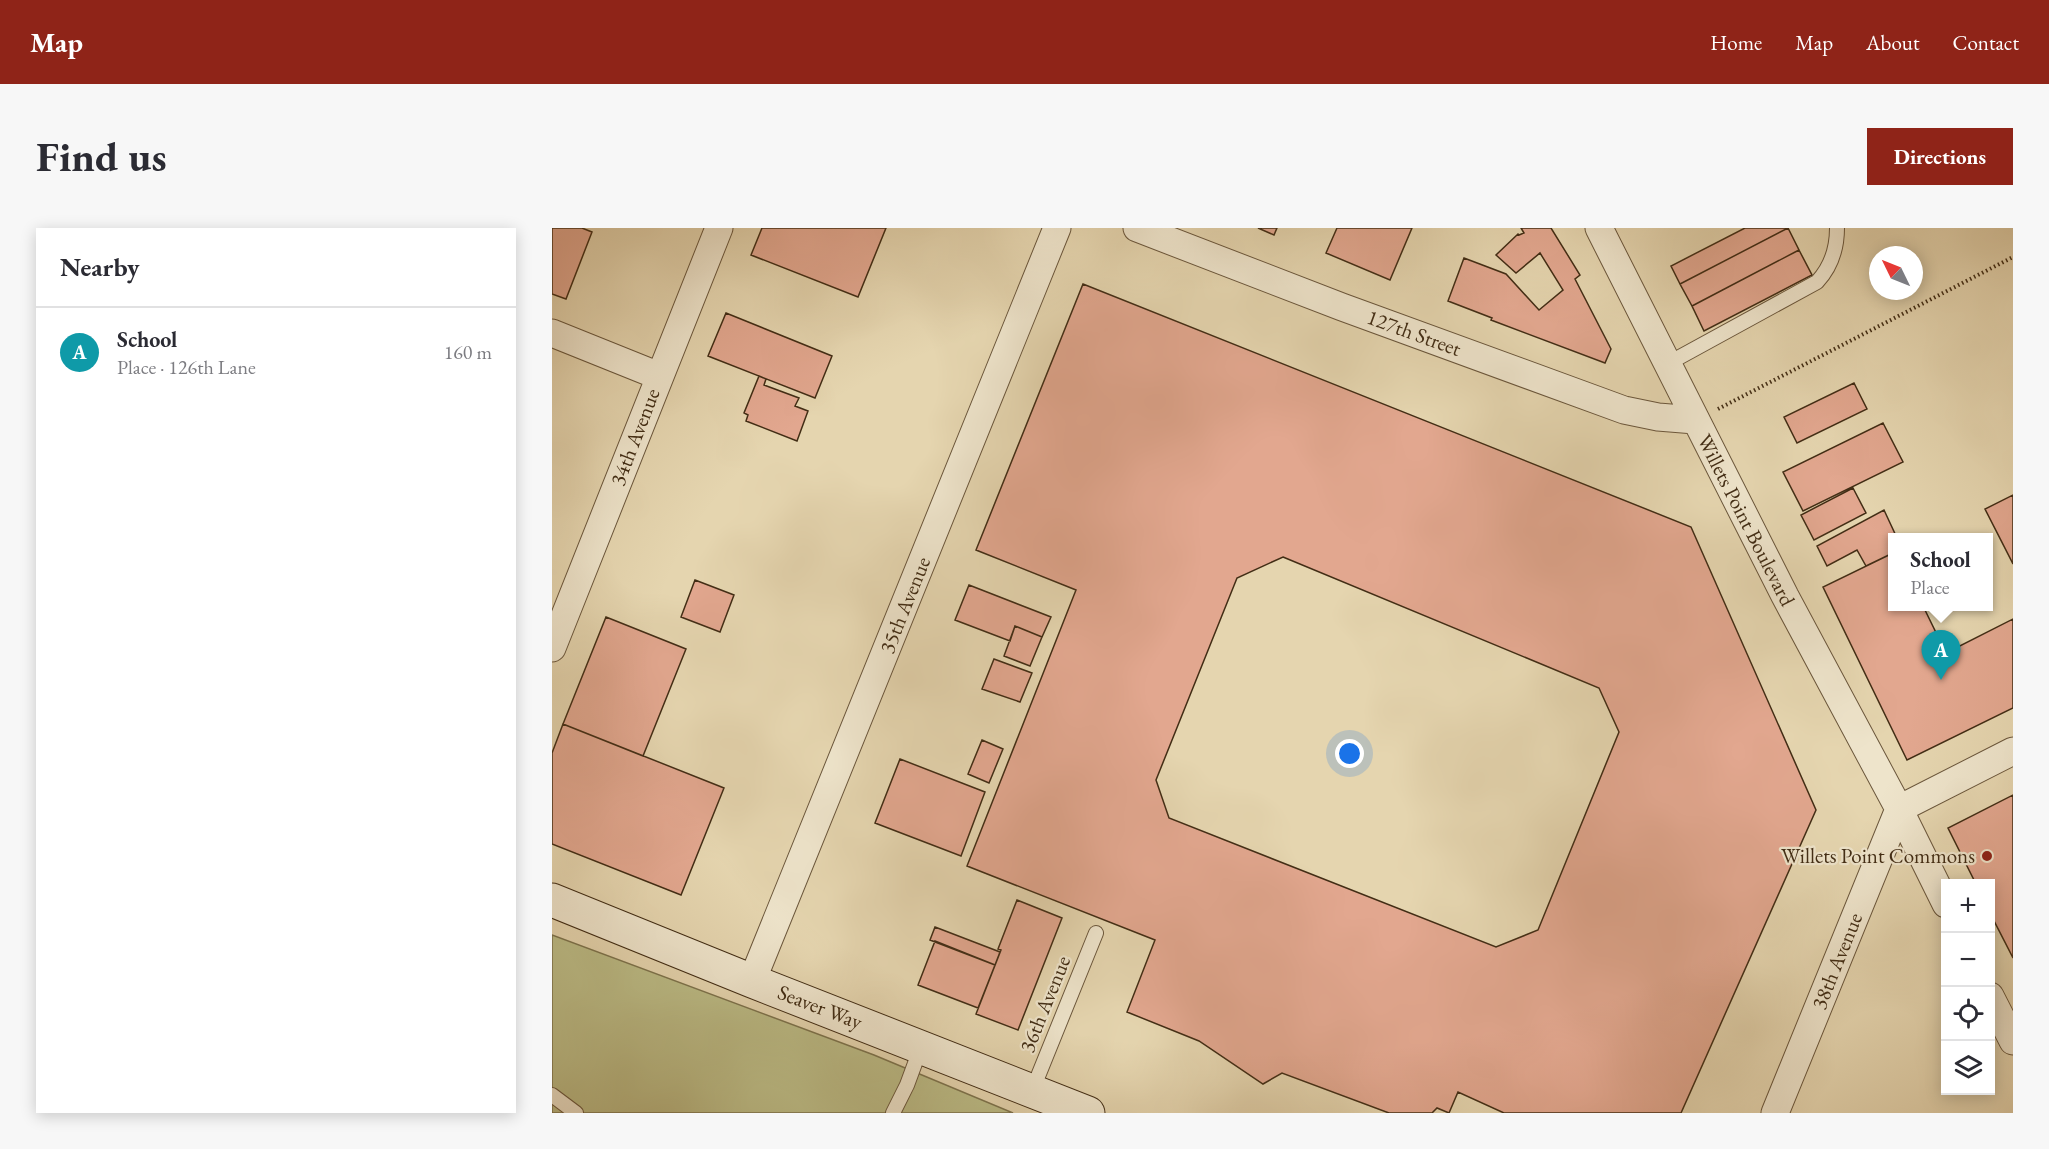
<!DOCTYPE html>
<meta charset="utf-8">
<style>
:root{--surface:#fff;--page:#f7f7f7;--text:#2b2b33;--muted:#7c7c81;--line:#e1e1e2;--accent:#8f2418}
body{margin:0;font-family:"EB Garamond",serif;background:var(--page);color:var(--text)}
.controls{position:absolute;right:18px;bottom:18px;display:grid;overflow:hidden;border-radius:0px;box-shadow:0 3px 15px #0003}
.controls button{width:54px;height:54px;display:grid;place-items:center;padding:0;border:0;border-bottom:2px solid var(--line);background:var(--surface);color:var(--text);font:30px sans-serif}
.compass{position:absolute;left:1317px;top:18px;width:54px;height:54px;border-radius:50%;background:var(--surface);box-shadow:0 3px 15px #0003;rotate:313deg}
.you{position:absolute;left:798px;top:526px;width:21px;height:21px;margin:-15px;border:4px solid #fff;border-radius:50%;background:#1a73e8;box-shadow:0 0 0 9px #1a73e833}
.badge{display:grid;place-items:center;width:39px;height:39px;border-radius:50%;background:var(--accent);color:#fff;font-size:20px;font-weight:700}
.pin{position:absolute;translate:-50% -50px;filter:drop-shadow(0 2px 3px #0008)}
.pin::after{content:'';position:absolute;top:32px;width:21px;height:18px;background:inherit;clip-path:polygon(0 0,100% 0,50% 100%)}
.popup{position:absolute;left:1336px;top:305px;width:105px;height:78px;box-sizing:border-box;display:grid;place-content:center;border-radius:0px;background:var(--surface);filter:drop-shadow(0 2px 4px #0005);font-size:20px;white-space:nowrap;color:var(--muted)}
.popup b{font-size:22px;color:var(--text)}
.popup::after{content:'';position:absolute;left:50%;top:100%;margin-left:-12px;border:12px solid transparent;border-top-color:var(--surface)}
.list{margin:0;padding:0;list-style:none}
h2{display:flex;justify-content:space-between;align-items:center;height:78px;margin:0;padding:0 24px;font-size:26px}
h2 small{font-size:20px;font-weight:400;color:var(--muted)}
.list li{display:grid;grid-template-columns:39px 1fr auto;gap:18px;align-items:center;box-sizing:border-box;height:90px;padding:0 24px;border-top:2px solid var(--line)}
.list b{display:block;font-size:22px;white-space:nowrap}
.list p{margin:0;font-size:20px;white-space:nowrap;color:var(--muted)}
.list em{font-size:20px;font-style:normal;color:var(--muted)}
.icon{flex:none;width:33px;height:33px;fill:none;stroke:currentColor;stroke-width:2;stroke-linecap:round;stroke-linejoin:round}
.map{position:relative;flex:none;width:1461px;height:885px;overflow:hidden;border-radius:0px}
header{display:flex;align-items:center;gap:36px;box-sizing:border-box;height:84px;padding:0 30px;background:var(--accent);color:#fff}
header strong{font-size:28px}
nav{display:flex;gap:33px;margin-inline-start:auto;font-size:21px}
.intro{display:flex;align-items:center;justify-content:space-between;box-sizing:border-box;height:144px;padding:0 36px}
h1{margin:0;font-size:42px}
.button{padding:15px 27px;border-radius:0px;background:var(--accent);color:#fff;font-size:21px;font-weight:700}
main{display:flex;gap:36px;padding:0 36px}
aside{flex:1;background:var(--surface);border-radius:0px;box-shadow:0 3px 15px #0003}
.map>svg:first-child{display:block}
</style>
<header>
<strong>Map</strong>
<nav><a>Home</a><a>Map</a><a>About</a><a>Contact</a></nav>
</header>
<div class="intro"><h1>Find us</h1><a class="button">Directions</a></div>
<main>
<aside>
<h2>Nearby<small></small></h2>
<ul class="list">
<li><span class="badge" style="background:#0f9aa8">A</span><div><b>School</b><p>Place · 126th Lane</p></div><em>160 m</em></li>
</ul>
</aside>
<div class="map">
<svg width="1461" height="885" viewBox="0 0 1461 885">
<rect width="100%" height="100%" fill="#e5d5af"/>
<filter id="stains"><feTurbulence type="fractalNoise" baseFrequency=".00333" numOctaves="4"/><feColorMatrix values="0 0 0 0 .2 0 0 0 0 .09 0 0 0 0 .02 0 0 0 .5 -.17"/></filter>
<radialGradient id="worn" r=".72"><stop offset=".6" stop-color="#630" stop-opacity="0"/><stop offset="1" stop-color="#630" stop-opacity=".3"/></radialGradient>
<path fill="#bbbb86" stroke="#7e744e" stroke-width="1.5" d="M0,707L322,827L461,885H0Z"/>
<path fill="#e2a78f" stroke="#422d15" stroke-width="1.5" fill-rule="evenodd" d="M0,0H30L40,4L14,71L0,66Z
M210,0H334L306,69L199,27Z
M706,0H725L722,7Z
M785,0H860L838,52L774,25Z
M969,0H999L1028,47L1023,51L1059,121L1053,135L939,92L940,90L896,73L912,30L954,46L987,82L1011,62L988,25L964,45L944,27L966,6L967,7L972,5Z
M1193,0H1236L1128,56L1119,38Z
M1236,0L1247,22L1140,78L1128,56Z
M1247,22L1260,47L1152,103L1140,78Z
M531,56L1139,299L1264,582L1129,885H952L906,864L897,885L885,880L880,885H837L730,845L711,856L647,813L575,784L603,712L415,638L524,362L424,322ZM731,329L1047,460L1067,504L986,702L944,719L617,590L604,552L685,350Z
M174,85L280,128L263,170L156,128Z
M207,148L214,151L212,157L247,170L243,178L256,183L245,213L194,193L196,187L192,185Z
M1302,155L1315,181L1245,215L1232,189Z
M1331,195L1351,234L1251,283L1231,244Z
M1301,260L1314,285L1262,312L1249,287Z
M1461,267V336L1433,281Z
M1332,282L1345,310H1341V325L1314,338L1305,322L1275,338L1265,318Z
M1341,325V378H1371L1394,425L1461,391V480L1355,532L1271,359Z
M143,352L182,367L168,404L129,389Z
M417,357L499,389L490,409L463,398L458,413L403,392Z
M54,389L134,421L91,528L11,496Z
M463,398L490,409L478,438L452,428Z
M442,431L480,445L468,474L430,461Z
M11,496L172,560L129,667L0,616V525Z
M430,512L451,521L437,555L416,546Z
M348,531L433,564L409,628L323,595Z
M1461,567V730L1438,685V656H1424L1396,600Z
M465,672L510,690L466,802L424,786L449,722L446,721Z
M383,699L448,724L443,737L378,712Z
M383,713L443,737L426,780L366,757Z"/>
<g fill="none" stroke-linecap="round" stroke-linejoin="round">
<g stroke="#6b573c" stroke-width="16">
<path id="lane" d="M1115,136L1265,54C1279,39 1285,20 1285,0
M480,863L544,705
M0,867L24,885
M341,885L355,857L369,819"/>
</g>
<g stroke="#6b573c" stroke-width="29">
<path id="street" d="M585,0L790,79L1072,182L1106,189L1143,192
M1047,0L1233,368L1347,581L1394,676
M0,105L107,148
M0,420L167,0
M1347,581L1461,523
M200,753L505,0
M1438,768L1461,813
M1223,885L1347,581"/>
</g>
<g stroke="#422d15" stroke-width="35">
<path id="secondary" d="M0,672L200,753L536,885"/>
</g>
<path stroke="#422d15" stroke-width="4" stroke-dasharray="1.5 3" stroke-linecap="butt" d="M1166,181L1461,29"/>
<use href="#lane" stroke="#eee4cb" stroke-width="14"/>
<use href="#street" stroke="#eee4cb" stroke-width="27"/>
<use href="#secondary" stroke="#eee4cb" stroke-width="33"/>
</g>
<circle fill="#8f2418" stroke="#eee4cb" stroke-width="2" cx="1435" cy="628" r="6"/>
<g text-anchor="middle" stroke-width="4.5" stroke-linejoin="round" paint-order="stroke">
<g font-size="21" fill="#422d15" stroke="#eee4cb">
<text transform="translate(862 105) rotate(20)" y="7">127th Street</text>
<text transform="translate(83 209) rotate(-69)" y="7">34th Avenue</text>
<text transform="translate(1194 292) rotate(63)" y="7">Willets Point Boulevard</text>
<text transform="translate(353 377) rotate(-68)" y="7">35th Avenue</text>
<text transform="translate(1285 733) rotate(-68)" y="7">38th Avenue</text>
<text transform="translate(493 776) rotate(-68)" y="7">36th Avenue</text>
<text transform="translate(268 779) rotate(21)" y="7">Seaver Way</text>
</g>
<g font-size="21" fill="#422d15" stroke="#eee4cb" text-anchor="end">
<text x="1423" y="635">Willets Point Commons</text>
</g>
</g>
<rect width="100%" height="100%" filter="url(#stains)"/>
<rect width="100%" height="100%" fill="url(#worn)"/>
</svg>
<div class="controls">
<button>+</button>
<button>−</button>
<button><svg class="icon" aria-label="locate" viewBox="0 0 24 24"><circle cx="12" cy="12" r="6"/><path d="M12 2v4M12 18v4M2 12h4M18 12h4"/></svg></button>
<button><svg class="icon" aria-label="layers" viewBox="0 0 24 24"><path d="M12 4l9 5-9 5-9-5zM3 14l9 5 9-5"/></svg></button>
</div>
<svg class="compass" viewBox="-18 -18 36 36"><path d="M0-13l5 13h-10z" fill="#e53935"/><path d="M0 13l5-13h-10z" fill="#7c7c81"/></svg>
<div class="you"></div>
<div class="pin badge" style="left:1389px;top:452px;background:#0f9aa8">A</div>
<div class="popup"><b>School</b>Place</div>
</div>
</main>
